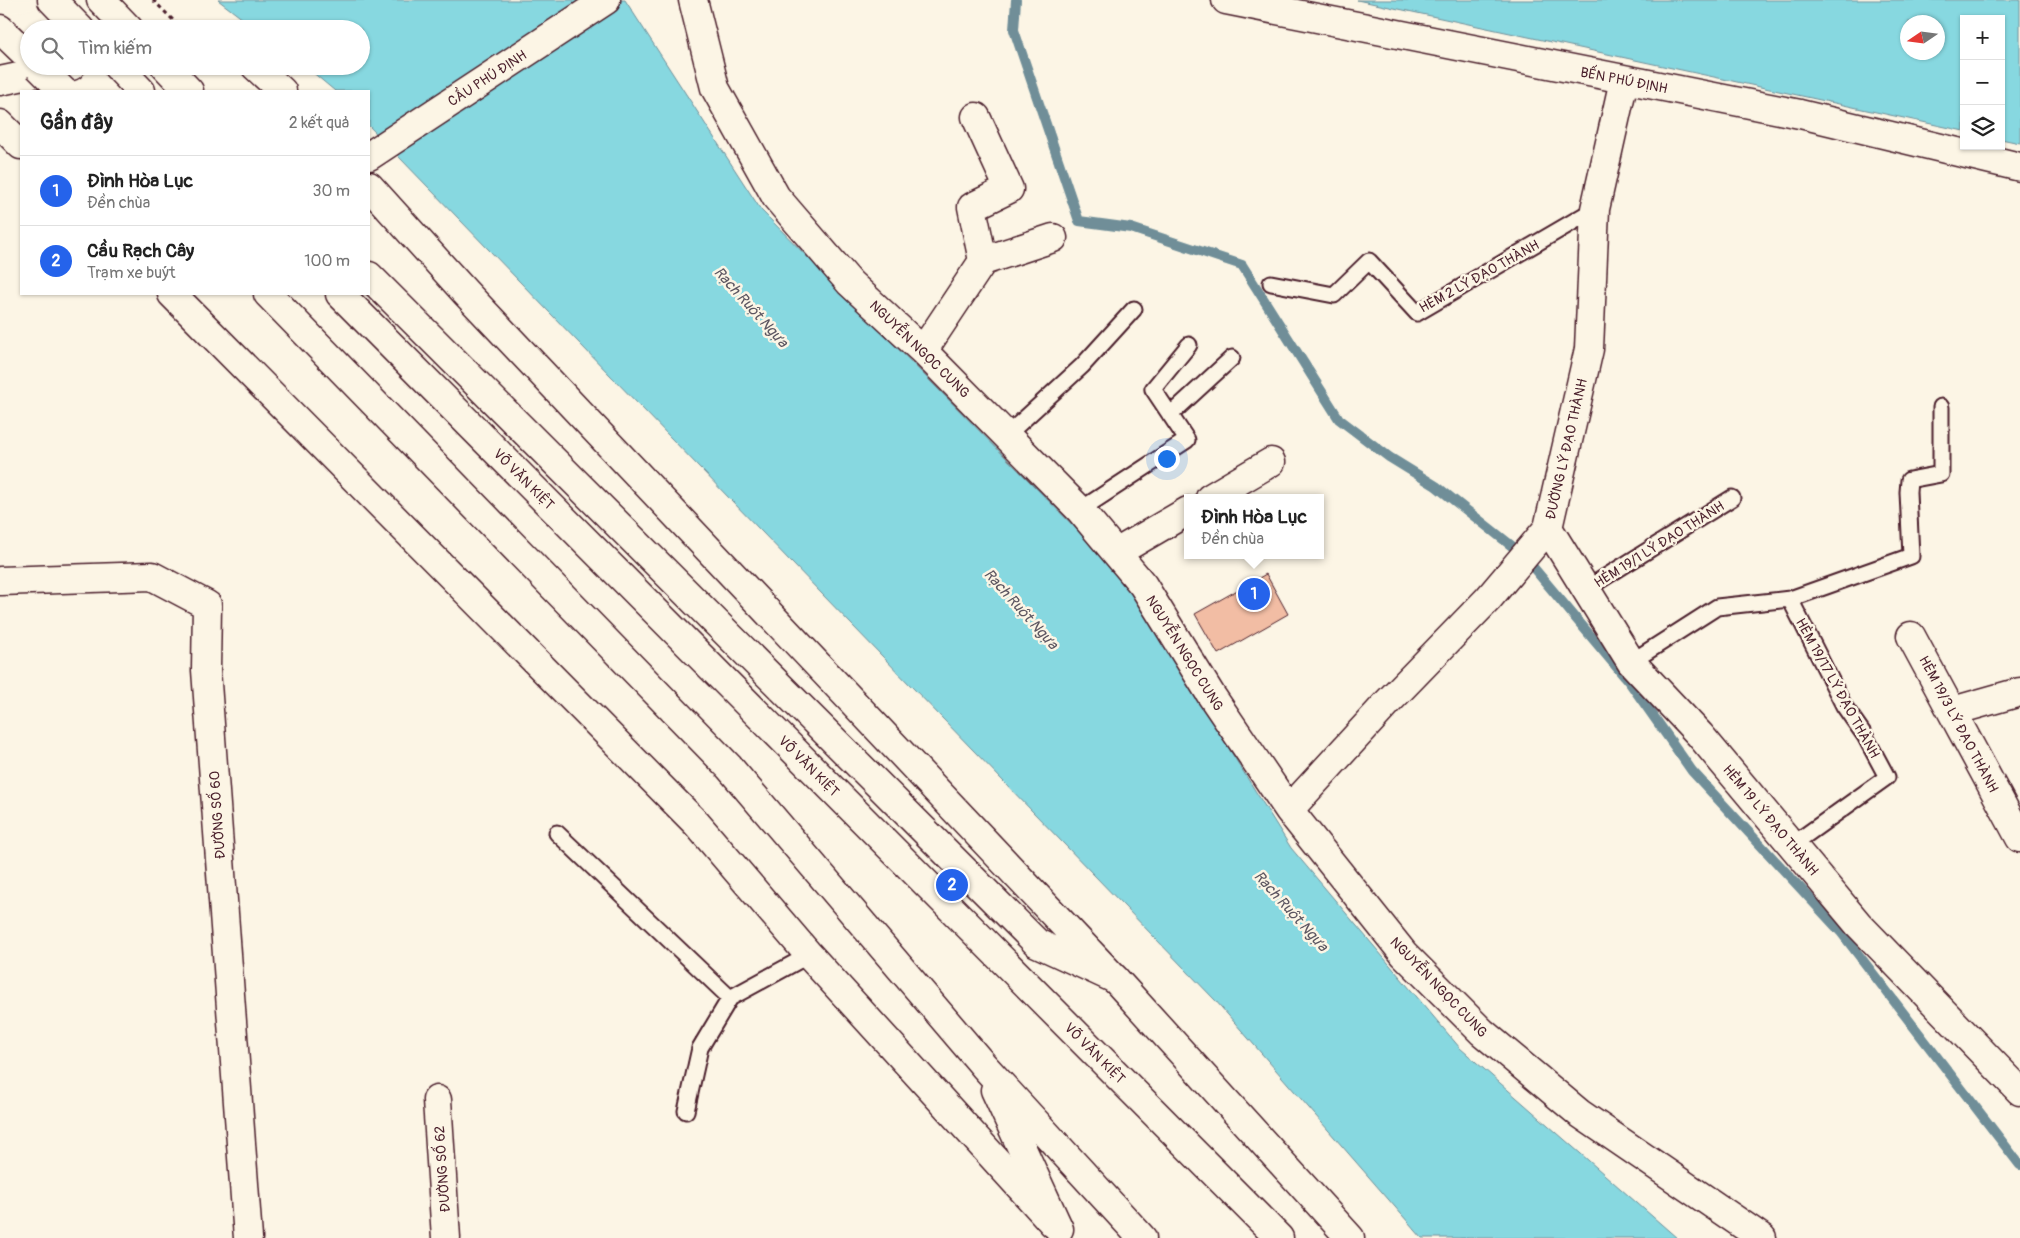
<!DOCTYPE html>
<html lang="vi">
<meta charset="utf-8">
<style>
:root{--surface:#fff;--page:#f2f2f2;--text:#222;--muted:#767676;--line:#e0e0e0;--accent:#2563eb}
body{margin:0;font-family:Pangolin,sans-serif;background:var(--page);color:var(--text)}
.controls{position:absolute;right:15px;top:15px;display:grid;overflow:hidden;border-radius:0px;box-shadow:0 1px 4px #0004}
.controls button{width:45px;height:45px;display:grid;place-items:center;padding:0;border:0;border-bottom:1px solid var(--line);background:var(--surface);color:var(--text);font:25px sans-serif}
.compass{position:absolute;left:1900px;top:15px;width:45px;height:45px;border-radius:50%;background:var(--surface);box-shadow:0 1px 4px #0004;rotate:257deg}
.you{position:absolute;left:1166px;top:458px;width:18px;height:18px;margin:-12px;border:4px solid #fff;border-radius:50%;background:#1a73e8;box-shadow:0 0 0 8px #1a73e833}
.badge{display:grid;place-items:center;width:32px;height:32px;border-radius:50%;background:var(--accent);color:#fff;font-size:16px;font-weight:700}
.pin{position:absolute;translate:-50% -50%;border:2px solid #fff;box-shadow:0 1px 5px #0006}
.popup{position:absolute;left:1184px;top:494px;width:140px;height:65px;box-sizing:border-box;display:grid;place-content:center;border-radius:0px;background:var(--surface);filter:drop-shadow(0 1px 4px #0005);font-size:16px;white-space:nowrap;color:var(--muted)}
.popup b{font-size:19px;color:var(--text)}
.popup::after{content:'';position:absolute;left:50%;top:100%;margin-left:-10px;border:10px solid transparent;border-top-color:var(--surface)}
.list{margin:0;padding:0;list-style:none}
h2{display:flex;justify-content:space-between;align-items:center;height:65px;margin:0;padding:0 20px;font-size:21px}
h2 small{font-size:16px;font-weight:400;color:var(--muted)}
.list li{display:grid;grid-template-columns:32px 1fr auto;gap:15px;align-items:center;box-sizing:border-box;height:70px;padding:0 20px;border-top:1px solid var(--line)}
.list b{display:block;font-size:19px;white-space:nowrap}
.list p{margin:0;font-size:16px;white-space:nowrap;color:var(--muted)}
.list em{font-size:16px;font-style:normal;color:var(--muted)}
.icon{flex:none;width:28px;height:28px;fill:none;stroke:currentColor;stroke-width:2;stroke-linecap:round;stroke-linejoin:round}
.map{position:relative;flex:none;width:2020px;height:1238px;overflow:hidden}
.search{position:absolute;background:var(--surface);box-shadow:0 1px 4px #0004;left:20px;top:20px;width:350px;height:55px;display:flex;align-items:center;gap:12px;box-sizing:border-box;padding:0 18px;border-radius:28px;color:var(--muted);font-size:19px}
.panel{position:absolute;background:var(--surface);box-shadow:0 1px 4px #0004;left:20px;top:90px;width:350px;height:205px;border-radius:0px}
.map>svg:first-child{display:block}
</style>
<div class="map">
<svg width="2020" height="1238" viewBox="0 0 2020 1238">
<rect width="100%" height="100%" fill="#fcf5e5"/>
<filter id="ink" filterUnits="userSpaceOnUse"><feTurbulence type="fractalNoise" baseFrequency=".02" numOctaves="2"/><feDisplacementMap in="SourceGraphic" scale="10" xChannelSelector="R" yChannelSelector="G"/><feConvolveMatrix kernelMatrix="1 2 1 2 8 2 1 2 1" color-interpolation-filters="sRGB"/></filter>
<g filter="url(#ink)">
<path fill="#87d8e0" stroke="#6f8e98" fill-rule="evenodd" d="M218,0H625L761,210L1118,571L1291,848L1460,1048L1677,1238H1422L1215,1000L369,126V91H335L305,66H361V29H256Z
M1357,0H2020V143L2001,139V19H1964V131ZM1908,22H1938V52H1908Z"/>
<path fill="#fcf5e5" d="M0,0H63L61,2L0,16Z"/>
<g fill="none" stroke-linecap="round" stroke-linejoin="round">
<path stroke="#6f8e98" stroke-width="10" d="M1016,0L1014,30L1079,221L1131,228L1242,265L1339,419L1389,457L1436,486L1522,554L1630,683L1692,771L1841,932L2020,1165"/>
</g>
<path fill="#f2bda4" stroke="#4a1f2b" d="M1266,574L1288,614L1218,654L1195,614Z"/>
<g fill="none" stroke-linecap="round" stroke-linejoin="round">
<g stroke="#4a1f2b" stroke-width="19">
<path id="lane" d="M1271,283L1334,295L1369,261L1417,313L1595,209
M1170,415L1232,358
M1008,434L1082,366L1134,309
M1080,510L1187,440L1153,389L1189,345
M1586,589L1732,498
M1790,599L1844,706L1865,736L1887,777L1792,845
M1631,662L1717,607L1790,599L1911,556L1908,492L1909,480L1941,474V407
M557,833L730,998L809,955
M686,1111L700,1048L730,998"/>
</g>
<g stroke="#4a1f2b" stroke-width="31">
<path id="street" d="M693,0L715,88L776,197L850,283L923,351L1080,510L1143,585L1211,695L1289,810L1404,954L1482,1032L1579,1113L1762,1238
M983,261L1053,238
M923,351L983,261L972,207L1009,189L976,117
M1210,498L1271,462
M1548,528L1631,662L1700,735L1858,924L2020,1091
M1116,553L1188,511
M0,581L152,576L207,605L206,670L248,1238
M1911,636L2020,838
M1953,711L2020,692
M1289,810L1388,702L1488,599L1548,528L1589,349L1595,209L1624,80
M437,1100L446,1238"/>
</g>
<g stroke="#4a1f2b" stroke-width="31">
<path id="secondary" d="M1226,0L1800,114L2020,167
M369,156L606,0"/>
</g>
<g stroke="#4a1f2b" stroke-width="31">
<path id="primary" d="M255,66L282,91
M0,81L71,66
M0,124L21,145
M369,186L465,292L1115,979L1350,1238
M172,294L697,824L809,955L1053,1223"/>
</g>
<g stroke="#4a1f2b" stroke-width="31">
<path id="highway" d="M52,0L80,29
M101,0L129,29
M0,29L29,57
M117,66L141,91
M165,66L189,91
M369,276L1037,943L1115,979
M268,294L729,767L984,1066L1142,1238
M340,294L1279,1238
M995,1090L1059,1229"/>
</g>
<path stroke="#4a1f2b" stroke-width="3" stroke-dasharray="4 4" stroke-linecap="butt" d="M153,0L182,29"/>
<use href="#lane" stroke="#fcf5e5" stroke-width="15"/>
<use href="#street" stroke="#fcf5e5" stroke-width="28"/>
<use href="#secondary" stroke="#fcf5e5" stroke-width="28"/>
<use href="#primary" stroke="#fcf5e5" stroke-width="28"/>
<use href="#highway" stroke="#fcf5e5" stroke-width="28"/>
<g stroke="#4a1f2b" stroke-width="31" stroke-linecap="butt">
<path id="highway-bridge" d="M38,66L63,91"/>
</g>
<use href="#highway-bridge" stroke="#fcf5e5" stroke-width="28"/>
</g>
</g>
<g text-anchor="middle" stroke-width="5" stroke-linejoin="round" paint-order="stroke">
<g font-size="14" fill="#4a1f2b" stroke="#fcf5e5">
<text transform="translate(487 78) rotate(-33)" y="5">CẦU PHÚ ĐỊNH</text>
<text transform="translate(1624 80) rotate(11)" y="5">BẾN PHÚ ĐỊNH</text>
<text transform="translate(1479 276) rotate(-29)" y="5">HẺM 2 LÝ ĐẠO THÀNH</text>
<text transform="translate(920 349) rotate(44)" y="5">NGUYỄN NGỌC CUNG</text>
<text transform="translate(1566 449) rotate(-77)" y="5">ĐƯỜNG LÝ ĐẠO THÀNH</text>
<text transform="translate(524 479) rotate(45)" y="5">VÕ VĂN KIỆT</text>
<text transform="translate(1659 544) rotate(-32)" y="5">HẺM 19/1 LÝ ĐẠO THÀNH</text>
<text transform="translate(1185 653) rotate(58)" y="5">NGUYỄN NGỌC CUNG</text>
<text transform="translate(1838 688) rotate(61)" y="5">HẺM 19/17 LÝ ĐẠO THÀNH</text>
<text transform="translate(1959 724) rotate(62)" y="5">HẺM 19/3 LÝ ĐẠO THÀNH</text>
<text transform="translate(809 766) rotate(45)" y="5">VÕ VĂN KIỆT</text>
<text transform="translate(217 815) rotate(-94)" y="5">ĐƯỜNG SỐ 60</text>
<text transform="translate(1771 820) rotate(50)" y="5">HẺM 19 LÝ ĐẠO THÀNH</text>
<text transform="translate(1439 987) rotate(46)" y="5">NGUYỄN NGỌC CUNG</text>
<text transform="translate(1095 1053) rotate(45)" y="5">VÕ VĂN KIỆT</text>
<text transform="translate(442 1169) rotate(-94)" y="5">ĐƯỜNG SỐ 62</text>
</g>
<g font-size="15" font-style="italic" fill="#5c5661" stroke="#fcf5e5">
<text transform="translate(751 307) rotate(48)" y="5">Rạch Ruột Ngựa</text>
<text transform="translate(1021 609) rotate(48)" y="5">Rạch Ruột Ngựa</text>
<text transform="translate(1291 911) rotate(48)" y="5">Rạch Ruột Ngựa</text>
</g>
</g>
</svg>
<div class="controls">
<button>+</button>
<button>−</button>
<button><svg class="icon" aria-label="layers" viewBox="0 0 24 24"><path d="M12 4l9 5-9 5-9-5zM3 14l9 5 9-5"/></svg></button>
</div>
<svg class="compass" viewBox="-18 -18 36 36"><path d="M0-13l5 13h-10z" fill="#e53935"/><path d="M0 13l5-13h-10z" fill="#767676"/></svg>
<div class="you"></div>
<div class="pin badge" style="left:1254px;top:594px">1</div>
<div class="popup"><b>Đình Hòa Lục</b>Đền chùa</div>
<div class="pin badge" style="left:952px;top:885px">2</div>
<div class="search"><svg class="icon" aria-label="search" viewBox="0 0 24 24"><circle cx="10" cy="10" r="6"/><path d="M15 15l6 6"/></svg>Tìm kiếm</div>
<section class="panel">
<h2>Gần đây<small>2 kết quả</small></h2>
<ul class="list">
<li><span class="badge">1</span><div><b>Đình Hòa Lục</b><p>Đền chùa</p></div><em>30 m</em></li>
<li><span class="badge">2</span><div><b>Cầu Rạch Cây</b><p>Trạm xe buýt</p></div><em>100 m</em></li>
</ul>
</section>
</div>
